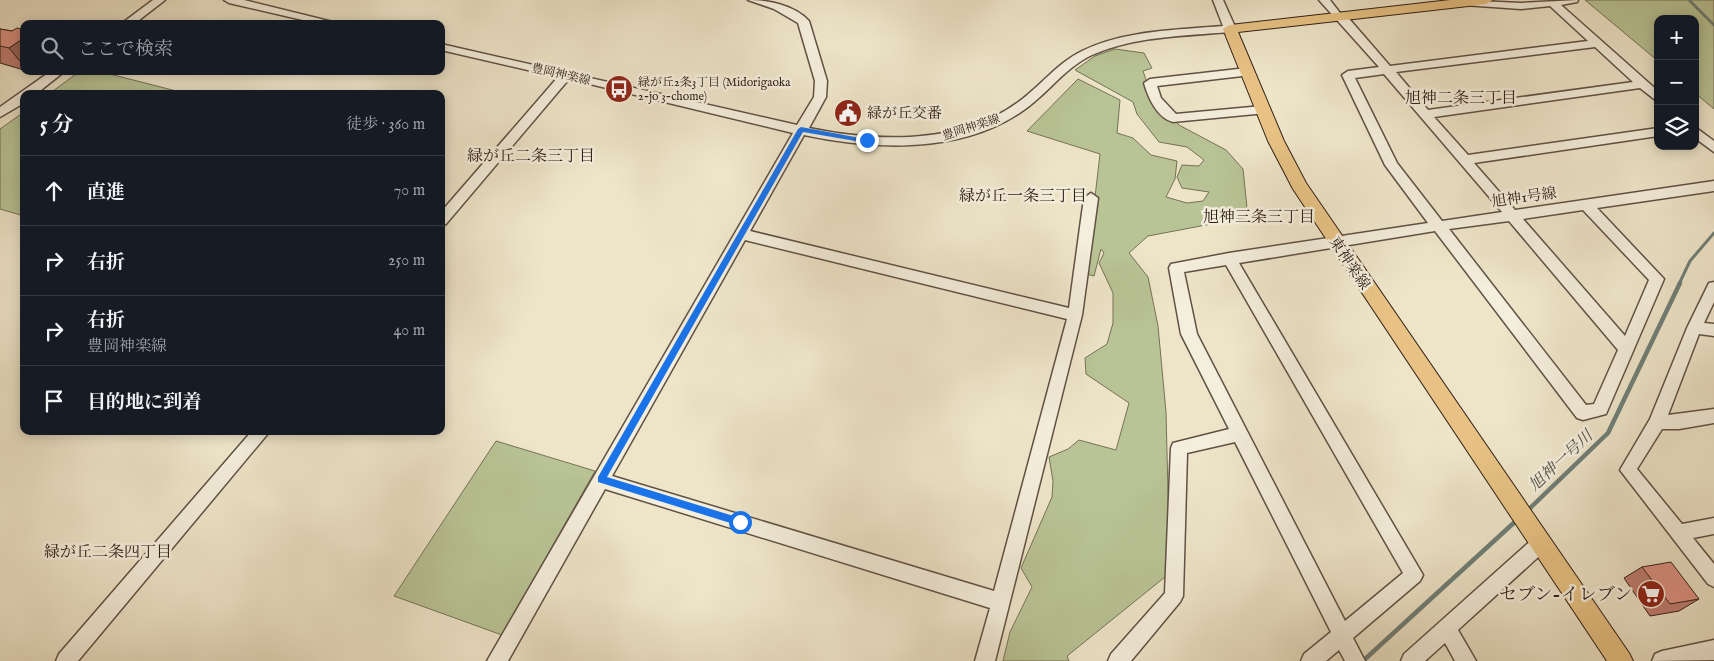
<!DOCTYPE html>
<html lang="ja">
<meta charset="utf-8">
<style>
:root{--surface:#171b24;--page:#242831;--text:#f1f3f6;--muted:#9ea1a6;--line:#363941}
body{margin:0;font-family:"IM FELL English","Noto Serif JP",serif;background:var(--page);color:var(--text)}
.controls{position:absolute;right:15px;top:15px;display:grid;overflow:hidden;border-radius:10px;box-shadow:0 2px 12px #0003}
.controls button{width:45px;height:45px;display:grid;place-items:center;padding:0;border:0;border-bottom:1px solid var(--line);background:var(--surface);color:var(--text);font:25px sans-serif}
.stop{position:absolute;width:15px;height:15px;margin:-11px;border:4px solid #1a73e8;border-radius:50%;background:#fff}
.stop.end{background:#1a73e8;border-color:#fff;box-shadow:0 1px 5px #0008}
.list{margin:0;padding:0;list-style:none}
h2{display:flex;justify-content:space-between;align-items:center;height:65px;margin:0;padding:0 20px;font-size:21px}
h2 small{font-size:16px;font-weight:400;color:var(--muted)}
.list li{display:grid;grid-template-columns:32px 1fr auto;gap:15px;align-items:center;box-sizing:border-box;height:70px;padding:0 20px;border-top:1px solid var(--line)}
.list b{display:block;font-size:19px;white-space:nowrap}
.list p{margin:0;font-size:16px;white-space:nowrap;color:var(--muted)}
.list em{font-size:16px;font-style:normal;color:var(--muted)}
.icon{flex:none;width:28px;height:28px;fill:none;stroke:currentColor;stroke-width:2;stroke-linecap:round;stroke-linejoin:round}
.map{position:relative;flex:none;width:1714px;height:661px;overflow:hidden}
.search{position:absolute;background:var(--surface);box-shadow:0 2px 12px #0003;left:20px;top:20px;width:425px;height:55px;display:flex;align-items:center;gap:12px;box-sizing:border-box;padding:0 18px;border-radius:10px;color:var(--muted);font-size:19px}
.panel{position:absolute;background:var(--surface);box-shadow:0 2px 12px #0003;left:20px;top:90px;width:425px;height:345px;border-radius:10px}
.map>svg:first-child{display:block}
</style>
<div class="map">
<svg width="1714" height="661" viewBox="0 0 1714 661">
<rect width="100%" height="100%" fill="#eee5c9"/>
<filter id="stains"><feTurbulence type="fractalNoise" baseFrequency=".004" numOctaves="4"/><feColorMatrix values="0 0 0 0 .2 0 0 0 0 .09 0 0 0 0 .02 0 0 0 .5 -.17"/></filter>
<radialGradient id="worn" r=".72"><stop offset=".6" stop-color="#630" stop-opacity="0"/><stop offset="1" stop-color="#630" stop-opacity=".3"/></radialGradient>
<path fill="#b9c496" stroke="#757257" d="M1585,0H1714V109L1695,93V19H1658V61Z
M1115,49L1144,53L1152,68L1143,71L1153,99L1179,125L1226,150L1243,169L1248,217L1148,236L1129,253L1148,277L1158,326L1166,412L1170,573L1067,656L1069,661H1003L1010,632L1032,587L1021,568L1052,497L1053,481L1049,457L1068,449L1079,440L1116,450L1129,403L1086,374L1085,358L1107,344L1113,323V293L1099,263L1104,253L1101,249L1094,276L1086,274L1100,154L1027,131L1078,79L1120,100L1117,133L1133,138L1151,155L1177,161L1175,179L1166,197L1187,203L1203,201L1209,192L1182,188L1177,177L1182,165L1199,166L1204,160L1187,147L1159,142L1137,114L1133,102L1075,70L1095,56Z
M80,71H98L188,94H49Z
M24,112V216L0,209V129Z
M496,441L595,471L502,635L394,596Z"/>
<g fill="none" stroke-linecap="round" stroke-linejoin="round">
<path stroke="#6f7f77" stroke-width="3" d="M1689,0L1714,25
M1679,284L1690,261L1714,233"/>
<path stroke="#6f7f77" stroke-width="4.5" d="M1527,511L1608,433L1680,283
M1363,661L1518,519"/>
<g stroke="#605144" stroke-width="3">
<path id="minor" d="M153,0H165L134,24H121Z
M224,0H244L341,24H320L229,3Z
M748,0C768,0 794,5 809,21L827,81L826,97L809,128C876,142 959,145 1017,103C1040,87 1057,63 1082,51C1125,30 1177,30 1223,26L1213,0H1223L1236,29L1230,32C1184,36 1135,36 1092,55C1064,68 1047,95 1021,112C959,154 874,150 804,135L750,231L1069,308L1084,198L1091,193L1098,198L1082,315L995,661H975L990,608L605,489L508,661H487L793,133L569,79L446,224L441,226V212L558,77L441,50V44L797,125L814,97L815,81L798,23L774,9ZM745,240L1067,319L994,591L612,476Z
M1319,0H1330L1340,13L1345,14L1390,66L1588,41L1550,6L1521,9L1464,5L1457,0L1521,3L1578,0L1577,2L1561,5L1658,91V102L1640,88L1434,117L1468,155L1658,128V136L1474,163L1515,210L1714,181V191L1597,208L1664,279L1606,414L1583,420L1577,418L1435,231L1239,263L1423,575L1420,581L1353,638L1365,661H1345L1339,650L1326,661H1301L1304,654L1331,632L1235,442L1187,453L1183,596L1180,602L1131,661H1108L1111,654L1165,593L1171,448L1173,443L1229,429L1181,334L1169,268L1171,264L1229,253L1428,223L1385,165L1342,75L1348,71L1379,67ZM1595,47L1633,82L1428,110L1396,72ZM1384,74L1502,212L1442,221L1397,163L1355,78ZM1583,210L1649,280L1625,336L1523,219ZM1509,221L1618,350L1594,404L1586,405L1449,229ZM1226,265L1403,573L1345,621L1197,334L1184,272Z
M1247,68L1251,69V75L1157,86L1161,98L1176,114L1262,106L1268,110L1266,113L1173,122C1157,118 1148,97 1144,83L1150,79Z
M51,71H65L36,94H24V103L0,117V107Z
M1695,127L1714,141V152L1695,138Z
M1714,282V302L1704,323L1714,324V336L1699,334L1668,415L1714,409V423L1679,429H1662L1637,469L1682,524L1714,518V534L1693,538L1714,564V587L1708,584L1620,470L1650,419L1687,328L1709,283Z
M252,431H270L78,661H56L59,654Z
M1541,535L1547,537L1550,543L1547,549L1458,630L1476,661H1455L1445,643L1425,661H1401L1404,654L1535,537Z
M1714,640V660L1652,661L1655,654L1662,651Z"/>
</g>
<g stroke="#312018" stroke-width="2">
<path id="major" d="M1450,0H1493L1486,4L1238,32L1284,141L1306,183L1629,653L1633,661H1607L1293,189L1268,141L1223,29L1230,25Z"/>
</g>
<use href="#minor" fill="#f4eedc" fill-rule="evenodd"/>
<use href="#major" fill="#e7c284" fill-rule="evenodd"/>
</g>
<path fill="#c07e72" stroke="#312018" d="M0,29L12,31L24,30V70L0,63Z
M1642,567L1699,599L1679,611L1650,616L1624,578Z"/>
<path fill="#9c675d" stroke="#312018" d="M24,38V66L9,48Z"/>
<path fill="#df9385" stroke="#312018" d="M17,28L24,30V38L9,48L0,46V29L12,31Z
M1671,562L1699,599L1670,604L1642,567Z"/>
<path fill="#1a73e8" d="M801,127L871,140L867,143L803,132L607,477L740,518L743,519V525L740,526L598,482V477L798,129Z"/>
<defs>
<g id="bus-disc" transform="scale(1.4375)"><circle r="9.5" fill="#8f2418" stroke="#f4eedc"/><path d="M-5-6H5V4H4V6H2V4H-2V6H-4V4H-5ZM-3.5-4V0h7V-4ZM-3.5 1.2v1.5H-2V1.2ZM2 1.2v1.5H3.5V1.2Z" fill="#fff"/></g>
<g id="civic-disc" transform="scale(1.4375)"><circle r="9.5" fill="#8f2418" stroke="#f4eedc"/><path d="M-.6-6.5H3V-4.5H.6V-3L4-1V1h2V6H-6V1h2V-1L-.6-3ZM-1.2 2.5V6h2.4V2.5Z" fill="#fff"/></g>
<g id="supermarket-disc" transform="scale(1.4375)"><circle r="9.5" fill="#8f2418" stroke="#f4eedc"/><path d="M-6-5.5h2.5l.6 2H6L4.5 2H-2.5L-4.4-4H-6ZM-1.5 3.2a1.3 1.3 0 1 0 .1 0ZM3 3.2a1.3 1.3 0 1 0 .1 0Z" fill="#fff"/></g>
</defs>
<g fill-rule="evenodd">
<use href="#bus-disc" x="619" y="89"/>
<use href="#civic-disc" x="848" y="113"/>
<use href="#supermarket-disc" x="1651" y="594"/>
</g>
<g text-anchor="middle" stroke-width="5" stroke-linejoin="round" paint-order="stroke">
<g font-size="12" fill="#312018" stroke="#f4eedc">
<text transform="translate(561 74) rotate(13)" y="4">豊岡神楽線</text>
<text transform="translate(971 127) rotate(-18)" y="4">豊岡神楽線</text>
</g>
<g font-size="12" fill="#312018" stroke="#f4eedc" text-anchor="start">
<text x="638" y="86">緑が丘2条3丁目 (Midorigaoka<tspan x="638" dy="14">2-jo 3-chome)</tspan></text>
</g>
<g font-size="15" fill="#312018" stroke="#f4eedc" text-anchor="start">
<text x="867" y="118">緑が丘交番</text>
</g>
<g font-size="15" fill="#312018" stroke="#f4eedc">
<text transform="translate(1524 197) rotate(-8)" y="5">旭神1号線</text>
<text transform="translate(1350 263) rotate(56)" y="5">東神楽線</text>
</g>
<g font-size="16" fill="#312018" stroke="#f4eedc">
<text x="1461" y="103">旭神二条三丁目</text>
<text x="531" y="161">緑が丘二条三丁目</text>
<text x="1023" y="201">緑が丘一条三丁目</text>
<text x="1259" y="222">旭神三条三丁目</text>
<text x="108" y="557">緑が丘二条四丁目</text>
</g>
<g font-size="16" font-style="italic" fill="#505047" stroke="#f4eedc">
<text transform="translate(1560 460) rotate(-43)" y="6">旭神一号川</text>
</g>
<g font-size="18" fill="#312018" stroke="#f4eedc" text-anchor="end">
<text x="1632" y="600">セブン-イレブン</text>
</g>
</g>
<rect width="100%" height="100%" filter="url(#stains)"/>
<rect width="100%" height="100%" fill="url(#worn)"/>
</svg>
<div class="controls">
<button>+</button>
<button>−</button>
<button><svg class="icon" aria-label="layers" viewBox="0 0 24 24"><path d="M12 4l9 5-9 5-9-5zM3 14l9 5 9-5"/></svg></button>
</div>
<div class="stop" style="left:740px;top:522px"></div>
<div class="stop end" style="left:867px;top:140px"></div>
<div class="search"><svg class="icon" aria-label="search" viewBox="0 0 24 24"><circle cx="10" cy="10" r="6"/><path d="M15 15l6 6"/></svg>ここで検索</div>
<section class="panel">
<h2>5 分<small>徒歩 · 360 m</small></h2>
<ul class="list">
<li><svg class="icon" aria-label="ahead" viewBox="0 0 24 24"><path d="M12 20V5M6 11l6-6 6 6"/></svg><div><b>直進</b></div><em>70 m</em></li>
<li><svg class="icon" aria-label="right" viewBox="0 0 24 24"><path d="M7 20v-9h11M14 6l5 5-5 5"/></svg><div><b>右折</b></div><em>250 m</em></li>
<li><svg class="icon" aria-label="right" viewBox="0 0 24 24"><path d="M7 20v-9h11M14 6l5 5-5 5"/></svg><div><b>右折</b><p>豊岡神楽線</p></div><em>40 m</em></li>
<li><svg class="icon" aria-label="arrive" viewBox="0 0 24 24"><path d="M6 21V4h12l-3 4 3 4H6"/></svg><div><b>目的地に到着</b></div></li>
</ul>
</section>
</div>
